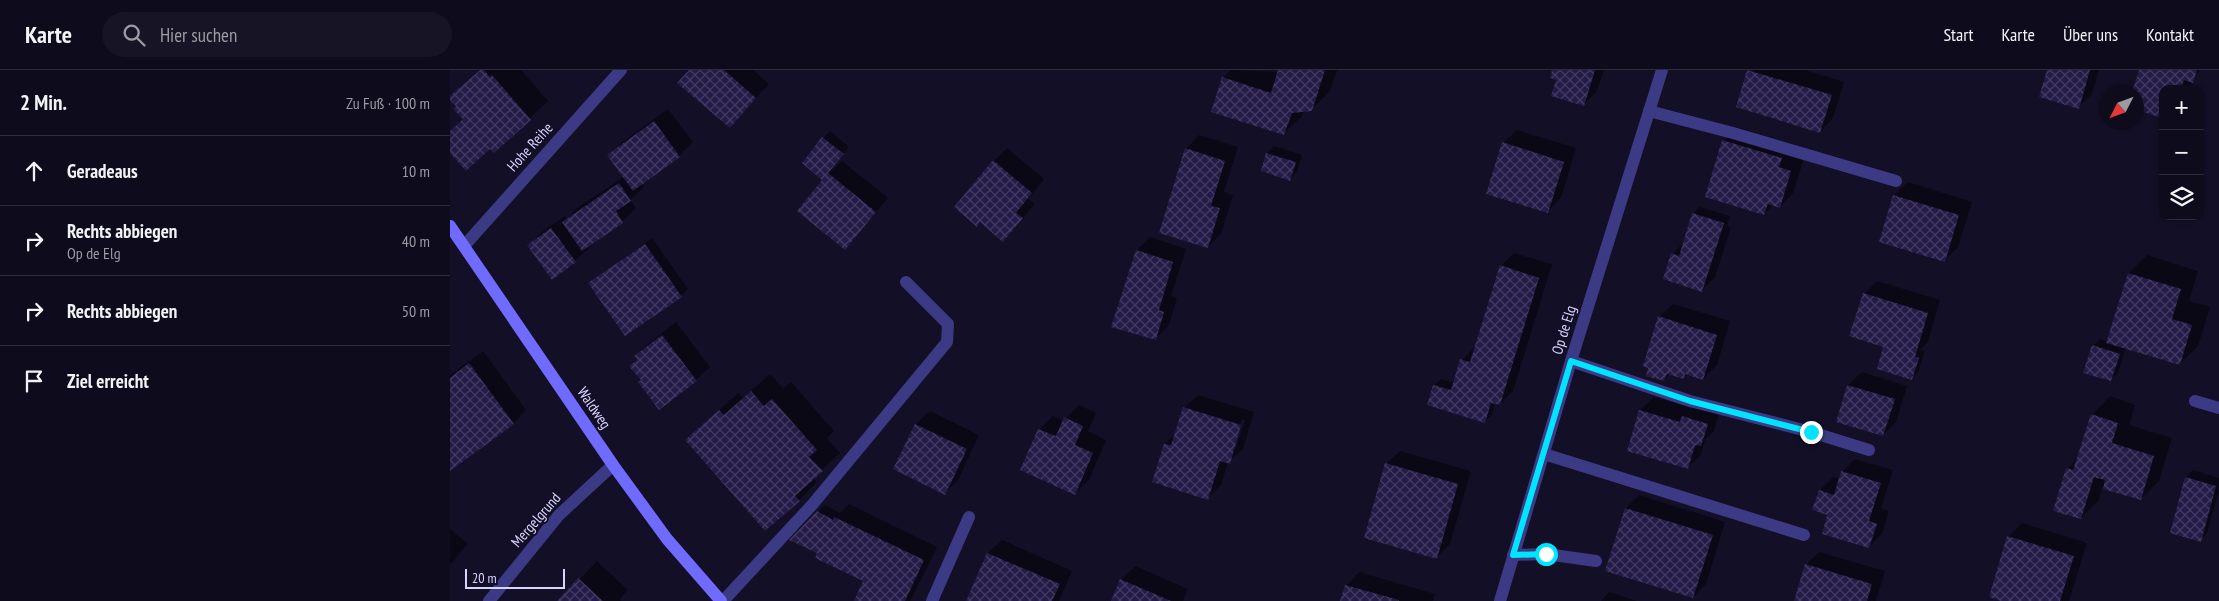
<!DOCTYPE html>
<html lang="de">
<meta charset="utf-8">
<style>
:root{--surface:#0e0b1c;--page:#171425;--text:#f1f3f6;--muted:#9b9ba3;--line:#2e2b3b}
body{margin:0;font-family:"PT Sans Narrow",sans-serif;background:var(--page);color:var(--text)}
.controls{position:absolute;right:15px;top:15px;display:grid;overflow:hidden;border-radius:10px;box-shadow:0 1px 4px #0004}
.controls button{width:45px;height:45px;display:grid;place-items:center;padding:0;border:0;border-bottom:1px solid var(--line);background:var(--surface);color:var(--text);font:25px sans-serif}
.compass{position:absolute;left:1649px;top:15px;width:45px;height:45px;border-radius:50%;background:var(--surface);box-shadow:0 1px 4px #0004;rotate:228deg}
.scale{position:absolute;left:15px;bottom:12px;width:100px;box-sizing:border-box;padding-left:5px;border:2px solid #d9d4ff;border-top:0;font-size:14px;line-height:18px;white-space:nowrap;color:#d9d4ff;-webkit-text-stroke:4px #130f26;paint-order:stroke}
.stop{position:absolute;width:15px;height:15px;margin:-11px;border:4px solid #00e5ff;border-radius:50%;background:#fff}
.stop.end{background:#00e5ff;border-color:#fff;box-shadow:0 1px 5px #0008}
.list{margin:0;padding:0;list-style:none}
h2{display:flex;justify-content:space-between;align-items:center;height:65px;margin:0;padding:0 20px;font-size:21px}
h2 small{font-size:16px;font-weight:400;color:var(--muted)}
.list li{display:grid;grid-template-columns:32px 1fr auto;gap:15px;align-items:center;box-sizing:border-box;height:70px;padding:0 20px;border-top:1px solid var(--line)}
.list b{display:block;font-size:19px;white-space:nowrap}
.list p{margin:0;font-size:16px;white-space:nowrap;color:var(--muted)}
.list em{font-size:16px;font-style:normal;color:var(--muted)}
.icon{flex:none;width:28px;height:28px;fill:none;stroke:currentColor;stroke-width:2;stroke-linecap:round;stroke-linejoin:round}
.map{position:relative;flex:none;width:1769px;height:531px;overflow:hidden}
header{display:flex;align-items:center;gap:30px;box-sizing:border-box;height:70px;padding:0 25px;background:var(--surface);border-bottom:1px solid var(--line)}
header strong{font-size:24px}
nav{display:flex;gap:28px;margin-inline-start:auto;font-size:18px}
.search{width:350px;height:45px;background:var(--page);display:flex;align-items:center;gap:12px;box-sizing:border-box;padding:0 18px;border-radius:28px;color:var(--muted);font-size:19px}
main{display:flex}
aside{flex:1;background:var(--surface)}
.map>svg:first-child{display:block}
</style>
<header>
<strong>Karte</strong>
<div class="search"><svg class="icon" aria-label="search" viewBox="0 0 24 24"><circle cx="10" cy="10" r="6"/><path d="M15 15l6 6"/></svg>Hier suchen</div>
<nav><a>Start</a><a>Karte</a><a>Über uns</a><a>Kontakt</a></nav>
</header>
<main>
<aside>
<h2>2 Min.<small>Zu Fuß · 100 m</small></h2>
<ul class="list">
<li><svg class="icon" aria-label="ahead" viewBox="0 0 24 24"><path d="M12 20V5M6 11l6-6 6 6"/></svg><div><b>Geradeaus</b></div><em>10 m</em></li>
<li><svg class="icon" aria-label="right" viewBox="0 0 24 24"><path d="M7 20v-9h11M14 6l5 5-5 5"/></svg><div><b>Rechts abbiegen</b><p>Op de Elg</p></div><em>40 m</em></li>
<li><svg class="icon" aria-label="right" viewBox="0 0 24 24"><path d="M7 20v-9h11M14 6l5 5-5 5"/></svg><div><b>Rechts abbiegen</b></div><em>50 m</em></li>
<li><svg class="icon" aria-label="arrive" viewBox="0 0 24 24"><path d="M6 21V4h12l-3 4 3 4H6"/></svg><div><b>Ziel erreicht</b></div></li>
</ul>
</aside>
<div class="map">
<svg width="1769" height="531" viewBox="0 0 1769 531">
<defs>
<pattern id="building-cross-hatch" width="8" height="8" patternUnits="userSpaceOnUse" patternTransform="scale(1.25)"><rect width="8" height="8" fill="#241b47"/><path d="M0 0l8 8M0 8l8-8" fill="none" stroke="#433b63"/></pattern>
</defs>
<rect width="100%" height="100%" fill="#130f26"/>
<path fill="#0007" fill-rule="evenodd" d="M29,0H71L98,31L44,82L40,78L0,81V61L14,48L0,28Z
M240,0H303L319,14L280,57Z
M781,0L829,2V0H887L880,21L862,39L853,41L852,46L833,64L773,8Z
M1104,0H1154L1147,21L1134,34L1108,9Z
M1299,0H1355L1394,12L1383,48L1370,62L1288,36Z
M1598,0H1649L1642,24L1628,37Z
M1690,0H1750L1742,12L1740,19H1713L1683,22Z
M218,39L243,72L229,86L191,113L194,117L180,130L186,138L172,152L137,176L139,178L125,191L79,175L92,162L115,146L117,149L127,138L174,107L159,86L172,72Z
M1287,57L1345,75L1354,88L1343,123L1330,136L1323,135L1314,144L1274,71Z
M1067,60L1126,78L1111,128L1097,142L1053,73Z
M380,61L399,77L381,100L382,101L392,91L438,128L395,178L378,105L373,68Z
M749,65L788,77L774,122L783,125L771,164L758,177L736,79Z
M824,76L852,85L847,102L840,109L817,83Z
M557,78L594,109L578,129L585,134L553,170L544,91Z
M1458,112L1522,132L1508,177L1495,190L1431,171L1444,125Z
M1250,137L1280,146L1277,156L1281,157L1265,207L1252,220L1223,184L1234,172L1243,143Z
M700,167L736,179L721,226L727,228L719,255L705,269L687,180Z
M202,168L238,219L231,226L140,213Z
M1064,183L1102,194L1063,321L1050,334L1045,333L1042,345L1035,351L984,315L991,309L1005,313L1012,290L1025,277L1051,196Z
M1697,185L1748,201L1739,231L1760,237L1748,276L1730,294L1676,277L1668,303L1661,310L1643,276L1650,269L1658,272L1679,203Z
M1427,211L1490,230L1478,272L1470,280L1475,281L1468,302L1461,309L1435,276L1414,224Z
M1223,234L1280,251L1267,295L1253,309L1237,304L1234,308L1220,304L1214,310L1209,247Z
M226,252L260,297L246,310H192L181,296L188,289L185,286L199,273Z
M33,281L76,340L63,354L0,399V305Z
M1412,302L1457,316L1446,352L1433,365L1398,315Z
M320,304L333,319L341,312L384,361L377,368L390,383L363,408L367,412L349,430L237,370L288,323L293,328Z
M748,325L804,342L793,379L778,392L771,415L758,428L715,374L727,362L734,338ZM792,349L795,350L786,378H783Z
M1660,326L1685,335L1679,355L1722,368L1709,411L1691,429L1652,417L1649,430L1631,448L1617,399L1629,388L1642,345Z
M1204,327L1241,338L1246,333L1270,340L1264,361L1255,370L1251,385L1237,398L1178,380L1190,340Z
M629,335L646,343L638,361L656,370L639,410L625,423L572,400L590,359L603,346L614,351Z
M480,341L529,365L508,410L495,423L445,399L466,354Z
M950,381L1021,401L1000,474L987,487L936,394Z
M1405,389L1443,400L1431,438L1439,441L1432,464L1419,477L1379,444L1364,440L1370,420L1383,407L1390,409L1392,402Z
M1743,400L1769,408V421L1757,463L1750,470L1721,462L1736,407Z
M1189,425L1275,452L1256,514L1243,527L1176,438Z
M399,434L487,477L460,531H407L415,511L369,483L341,469L375,435L390,443Z
M1572,453L1637,473L1619,531H1555L1558,467Z
M0,459L18,474L0,495Z
M552,470L622,501L609,531H518L538,483Z
M1369,482L1435,501L1426,531H1345L1356,495Z
M147,491L178,520L170,529L171,531H109Z
M685,496L738,519L733,531H662L671,510Z
M909,502L985,524L983,531H892L896,516Z
M1159,522L1187,531H1151Z"/>
<path fill="url(#building-cross-hatch)" d="M30,0H34L40,7L42,5L81,50L44,83L40,79L16,101L0,83V61L13,49L3,39L6,36L0,30V26Z
M239,0H274L306,28L280,58L227,13Z
M828,0H875L862,41L842,43L834,65L761,42L772,7L821,23Z
M1102,0H1145L1134,36L1101,26L1106,10L1100,8Z
M1297,0L1382,25L1370,63L1286,37Z
M1597,0H1640L1629,39L1589,27Z
M1689,0H1747L1743,13L1734,10L1731,19H1713V48L1686,40V22H1682Z
M204,51L230,87L183,121L157,85Z
M372,67L394,84L378,103L426,142L395,180L347,141L372,110L352,93Z
M1272,70L1332,88L1329,97L1341,101L1330,138L1318,134L1314,145L1255,127Z
M1052,72L1114,92L1098,143L1036,124Z
M735,78L775,91L761,136L770,138L758,178L709,163Z
M816,83L846,92L840,111L811,101Z
M543,90L582,123L566,143L573,148L553,172L530,152L527,157L504,137Z
M169,113L181,131L166,141L173,153L132,181L112,152Z
M1443,125L1509,145L1495,192L1429,172Z
M1242,143L1274,153L1252,222L1213,209L1221,183L1229,186Z
M101,158L126,192L102,210L77,175Z
M195,174L232,227L175,266L138,213Z
M686,180L723,192L709,240L714,242L706,270L661,257Z
M1050,195L1089,208L1050,335L1041,333L1035,353L977,335L983,315L1001,320L1010,289L1020,292Z
M1678,203L1731,219L1722,249L1742,255L1730,295L1656,273Z
M1413,223L1478,243L1465,287L1469,288L1462,310L1427,299L1433,277L1399,266Z
M1208,246L1267,265L1253,310L1235,304L1234,309L1217,304L1214,311L1196,306L1198,298L1193,296Z
M212,265L247,311L209,340L188,312L191,310L179,296L187,290L184,286Z
M1642,275L1670,284L1661,311L1633,303Z
M19,293L64,354L0,401V308Z
M1397,315L1445,329L1433,366L1386,352Z
M301,321L314,336L322,329L367,380L359,387L373,401L345,426L350,431L315,461L235,370L269,340L274,345Z
M733,337L791,355L780,394L770,391L758,430L702,412L714,374L721,375Z
M1189,340L1230,352L1232,346L1258,354L1251,376L1245,375L1238,399L1177,381Z
M1641,344L1668,353L1662,373L1704,386L1691,430L1653,419L1655,410L1644,407L1631,449L1603,441L1616,398L1623,400Z
M614,347L633,356L625,375L643,383L625,425L570,400L588,359L606,366Z
M465,354L517,379L495,425L443,399Z
M935,393L1008,414L987,489L914,468Z
M1391,401L1431,413L1419,451L1427,454L1419,478L1372,464L1377,445L1362,440L1369,420L1384,425Z
M1735,407L1766,416L1751,472L1720,463Z
M1175,438L1263,465L1243,528L1155,501Z
M367,441L383,450L384,447L474,490L455,531H404L413,511L365,488L367,483L339,470Z
M1557,466L1624,486L1610,531H1551L1539,527Z
M537,483L610,514L602,531H516Z
M1355,494L1422,514L1417,531H1344Z
M128,508L153,531H107Z
M670,509L721,531H661Z
M895,515L949,530V531H890Z"/>
<g fill="none" stroke-linecap="round" stroke-linejoin="round">
<path stroke="#3d3a85" stroke-width="12" d="M1199,41L1283,63L1446,111
M1121,291L1240,331L1361,362L1419,380
M1745,331L1769,338
M1094,384L1354,465
M1063,485L1096,484L1146,491
M273,531L362,435L497,272L498,254L456,212
M482,531L519,447"/>
<path stroke="#3d3a85" stroke-width="12" d="M14,176L171,0
M39,531L109,445L163,395
M1050,531L1121,291L1212,0"/>
<path stroke="#6f6bff" stroke-width="12" d="M0,156L163,395L217,469L271,531"/>
</g>
<g fill="none" stroke-linecap="round" stroke-linejoin="round">
<path stroke="#00e5ff" stroke-width="6" d="M1096,484L1063,485L1121,291L1240,331L1361,362"/>
</g>
<g text-anchor="middle" stroke-width="4" stroke-linejoin="round" paint-order="stroke">
<g font-size="15" fill="#d9d4ff" stroke="#130f26">
<text transform="translate(80 77) rotate(-48)" y="5">Hohe Reihe</text>
<text transform="translate(1114 260) rotate(-73)" y="5">Op de Elg</text>
<text transform="translate(144 338) rotate(56)" y="5">Waldweg</text>
<text transform="translate(86 450) rotate(-49)" y="5">Mergelgrund</text>
</g>
</g>
</svg>
<div class="controls">
<button>+</button>
<button>−</button>
<button><svg class="icon" aria-label="layers" viewBox="0 0 24 24"><path d="M12 4l9 5-9 5-9-5zM3 14l9 5 9-5"/></svg></button>
</div>
<svg class="compass" viewBox="-18 -18 36 36"><path d="M0-13l5 13h-10z" fill="#e53935"/><path d="M0 13l5-13h-10z" fill="#9b9ba3"/></svg>
<div class="scale">20 m</div>
<div class="stop" style="left:1096px;top:484px"></div>
<div class="stop end" style="left:1361px;top:362px"></div>
</div>
</main>
